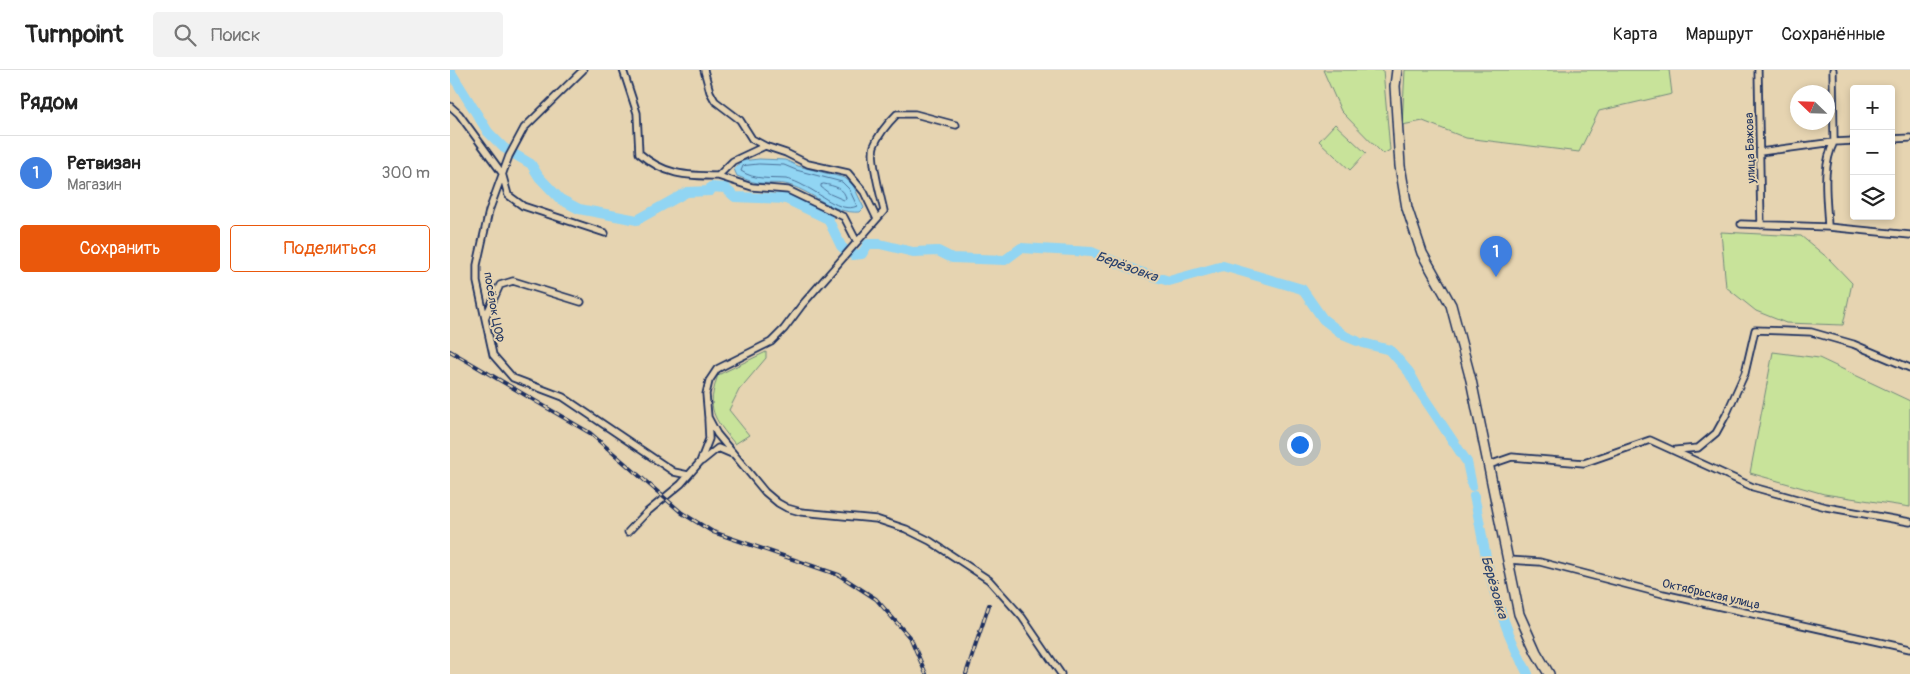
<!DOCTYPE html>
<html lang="ru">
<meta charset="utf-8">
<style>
:root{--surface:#fff;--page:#f2f2f2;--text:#222;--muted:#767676;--line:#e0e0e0;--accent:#ea580c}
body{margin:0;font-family:Pangolin,sans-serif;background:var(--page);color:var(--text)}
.controls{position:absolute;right:15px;top:15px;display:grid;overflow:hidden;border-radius:5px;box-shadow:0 2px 8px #0003}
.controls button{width:45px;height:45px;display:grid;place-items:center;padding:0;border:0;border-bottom:1px solid var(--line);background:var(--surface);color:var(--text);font:25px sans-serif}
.compass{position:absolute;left:1340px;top:15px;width:45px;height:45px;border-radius:50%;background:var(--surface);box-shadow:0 2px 8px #0003;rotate:293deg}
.you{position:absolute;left:849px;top:374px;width:18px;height:18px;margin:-12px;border:4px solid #fff;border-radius:50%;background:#1a73e8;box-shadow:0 0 0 8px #1a73e833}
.badge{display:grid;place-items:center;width:32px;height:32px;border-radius:50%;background:var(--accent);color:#fff;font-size:16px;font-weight:700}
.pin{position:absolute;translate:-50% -41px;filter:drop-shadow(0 1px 2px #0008)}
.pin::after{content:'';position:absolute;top:26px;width:18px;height:15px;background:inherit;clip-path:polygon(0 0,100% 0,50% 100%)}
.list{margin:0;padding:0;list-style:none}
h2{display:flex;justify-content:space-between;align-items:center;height:65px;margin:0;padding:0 20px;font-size:21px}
h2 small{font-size:16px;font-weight:400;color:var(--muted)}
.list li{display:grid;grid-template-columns:32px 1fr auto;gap:15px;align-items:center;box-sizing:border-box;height:75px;padding:0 20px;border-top:1px solid var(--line)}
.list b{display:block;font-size:19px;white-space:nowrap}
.list p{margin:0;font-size:16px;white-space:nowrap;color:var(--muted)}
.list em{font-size:16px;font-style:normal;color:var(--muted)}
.actions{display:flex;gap:10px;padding:15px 20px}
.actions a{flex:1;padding:11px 0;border:1px solid var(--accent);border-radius:5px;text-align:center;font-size:18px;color:var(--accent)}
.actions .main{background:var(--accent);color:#fff}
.icon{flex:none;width:28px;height:28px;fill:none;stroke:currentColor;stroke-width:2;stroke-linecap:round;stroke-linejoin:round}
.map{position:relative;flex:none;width:1460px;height:604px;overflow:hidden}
header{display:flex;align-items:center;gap:30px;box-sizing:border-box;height:70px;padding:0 25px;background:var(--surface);border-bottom:1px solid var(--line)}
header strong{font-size:24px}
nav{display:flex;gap:28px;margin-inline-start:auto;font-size:18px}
.search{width:350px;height:45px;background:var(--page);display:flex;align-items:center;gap:12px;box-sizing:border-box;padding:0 18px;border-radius:5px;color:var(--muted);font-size:19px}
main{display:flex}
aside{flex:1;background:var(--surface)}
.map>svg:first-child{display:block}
</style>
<header>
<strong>Turnpoint</strong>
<div class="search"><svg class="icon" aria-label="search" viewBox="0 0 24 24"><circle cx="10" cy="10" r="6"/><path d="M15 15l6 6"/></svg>Поиск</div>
<nav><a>Карта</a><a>Маршрут</a><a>Сохранённые</a></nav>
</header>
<main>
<aside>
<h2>Рядом<small></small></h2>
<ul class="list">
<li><span class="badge" style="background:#3f7fe0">1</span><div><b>Ретвизан</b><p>Магазин</p></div><em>300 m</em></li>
</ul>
<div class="actions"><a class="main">Сохранить</a><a>Поделиться</a></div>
</aside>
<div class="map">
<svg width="1460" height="604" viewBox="0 0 1460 604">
<rect width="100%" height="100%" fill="#e6d4b1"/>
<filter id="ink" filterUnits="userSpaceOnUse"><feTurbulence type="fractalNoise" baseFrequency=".02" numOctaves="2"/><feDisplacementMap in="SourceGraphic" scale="10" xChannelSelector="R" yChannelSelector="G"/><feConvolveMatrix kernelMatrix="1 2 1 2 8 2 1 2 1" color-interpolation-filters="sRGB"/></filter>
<g filter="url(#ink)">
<path fill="#c8e39a" stroke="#72897c" d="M873,0H933L940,80L933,84L891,41Z
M955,0H1219L1222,24L1149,41L1129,82L1016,68L973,51L952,55Z
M885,54L916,83L900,100L869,71Z
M1271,162L1351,166L1379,189L1402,213L1393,255L1336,253L1306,241L1276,217Z
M316,282V288L289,320L279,340L299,365L285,374C263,347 256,340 268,305Z
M1323,282L1369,288L1460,331V437L1374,424L1300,403Z"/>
<path fill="#91d5f3" stroke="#6293b7" d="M309,89L335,90L348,96L395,108L403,115L414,138L410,142C381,144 366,123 339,115C330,112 318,114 308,113C301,112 293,108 287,106L284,99L291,91Z"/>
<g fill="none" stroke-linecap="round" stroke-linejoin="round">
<path stroke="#4a719a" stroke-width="1" d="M309,94L334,95L346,100L392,112L399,119L407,136C390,144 369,122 354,116C349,113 342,110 336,109C320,108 304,110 291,101L293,96Z
M374,114C384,116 395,118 396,129L394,130L380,124L371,117V115Z"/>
<path stroke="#91d5f3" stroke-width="10" d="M0,1L38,62L54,78L81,94L89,107L110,129L129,139L187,150L237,122L260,121L261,117L275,118L285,127L336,129L378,149L391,176L394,179
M403,185L412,184L418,174H430L463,182L488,181L502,188L555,190L571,178L642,182L687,201L719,211L773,196L852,219L873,249L895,266L907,271
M913,273L940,280L959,302L970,322L1017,392L1022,416
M1024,426C1029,447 1032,469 1037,491C1045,530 1059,569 1078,604"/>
<g stroke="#1b2f5e" stroke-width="9">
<path id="street" d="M133,0L74,58L59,86L39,141L27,195V212L43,285L63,308L113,327L224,402L238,405
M173,0L187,43L189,83C214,105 236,106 268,106L283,91L315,76L336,83L358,94L398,103L414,122L427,149
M254,0L260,22L265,31L290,50L302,69L315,76
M1308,0L1311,155
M0,36L9,44L52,103L58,125L73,136L155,163
M506,55L465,44H447C438,53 429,63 424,76C420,88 431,127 434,141L352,235L334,259L321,272L267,299L259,311L256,324L258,347L267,364L287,388L315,422L328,433L337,438L351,442L426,449L456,459L480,471L539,510L572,547L611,604
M1441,69L1460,68
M1310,82L1384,72L1404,71
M268,106L302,117L338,120L394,147L407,172
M1291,154L1378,157L1460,165
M1378,157C1377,129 1371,98 1384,72L1383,0
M35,248L50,215L63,211L131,232
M1226,380L1248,378L1266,363L1276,345L1295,303L1305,260L1361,262L1403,274L1460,298
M252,391L268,378L282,384
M1039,395L1062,387L1134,393L1200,370L1303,417L1376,437L1460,452
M178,462L196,443L231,414L250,392L259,369L258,349
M1058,490L1090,492L1213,524L1460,579"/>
</g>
<g stroke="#1b2f5e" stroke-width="12">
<path id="secondary" d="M947,0L945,16L950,96L957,138L972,183L1001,235L1021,310L1069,544L1086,582L1099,604"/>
</g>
<use href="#street" stroke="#e6d4b1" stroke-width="5.5"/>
<use href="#secondary" stroke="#e6d4b1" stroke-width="9"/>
<g stroke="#1b2f5e" stroke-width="4">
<path id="rail" d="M0,281L140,363L232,443L263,462L389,505L426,529L461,569L476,604
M516,604L539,535"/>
</g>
<use href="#rail" stroke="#e6d4b1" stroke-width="2" stroke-dasharray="5.5" stroke-linecap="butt"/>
</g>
</g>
<g text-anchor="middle" stroke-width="4" stroke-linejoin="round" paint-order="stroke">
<g font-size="12" fill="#1b2f5e" stroke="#e6d4b1">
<text transform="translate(1300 78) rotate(-92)" y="4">улица Бажова</text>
<text transform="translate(44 237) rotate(80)" y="4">посёлок ЦОФ</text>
<text transform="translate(1261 524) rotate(13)" y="4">Октябрьская улица</text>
</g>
<g font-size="14" font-style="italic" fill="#27406d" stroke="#e6d4b1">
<text transform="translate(677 196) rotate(20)" y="5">Берёзовка</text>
<text transform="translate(1045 517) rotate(74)" y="5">Берёзовка</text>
</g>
</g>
</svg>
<div class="controls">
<button>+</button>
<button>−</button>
<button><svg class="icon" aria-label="layers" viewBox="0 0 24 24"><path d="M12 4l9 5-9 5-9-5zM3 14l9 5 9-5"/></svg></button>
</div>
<svg class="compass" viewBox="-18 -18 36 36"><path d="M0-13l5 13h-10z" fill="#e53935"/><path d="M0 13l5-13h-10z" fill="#767676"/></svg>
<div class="you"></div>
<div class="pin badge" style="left:1046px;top:207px;background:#3f7fe0">1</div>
</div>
</main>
